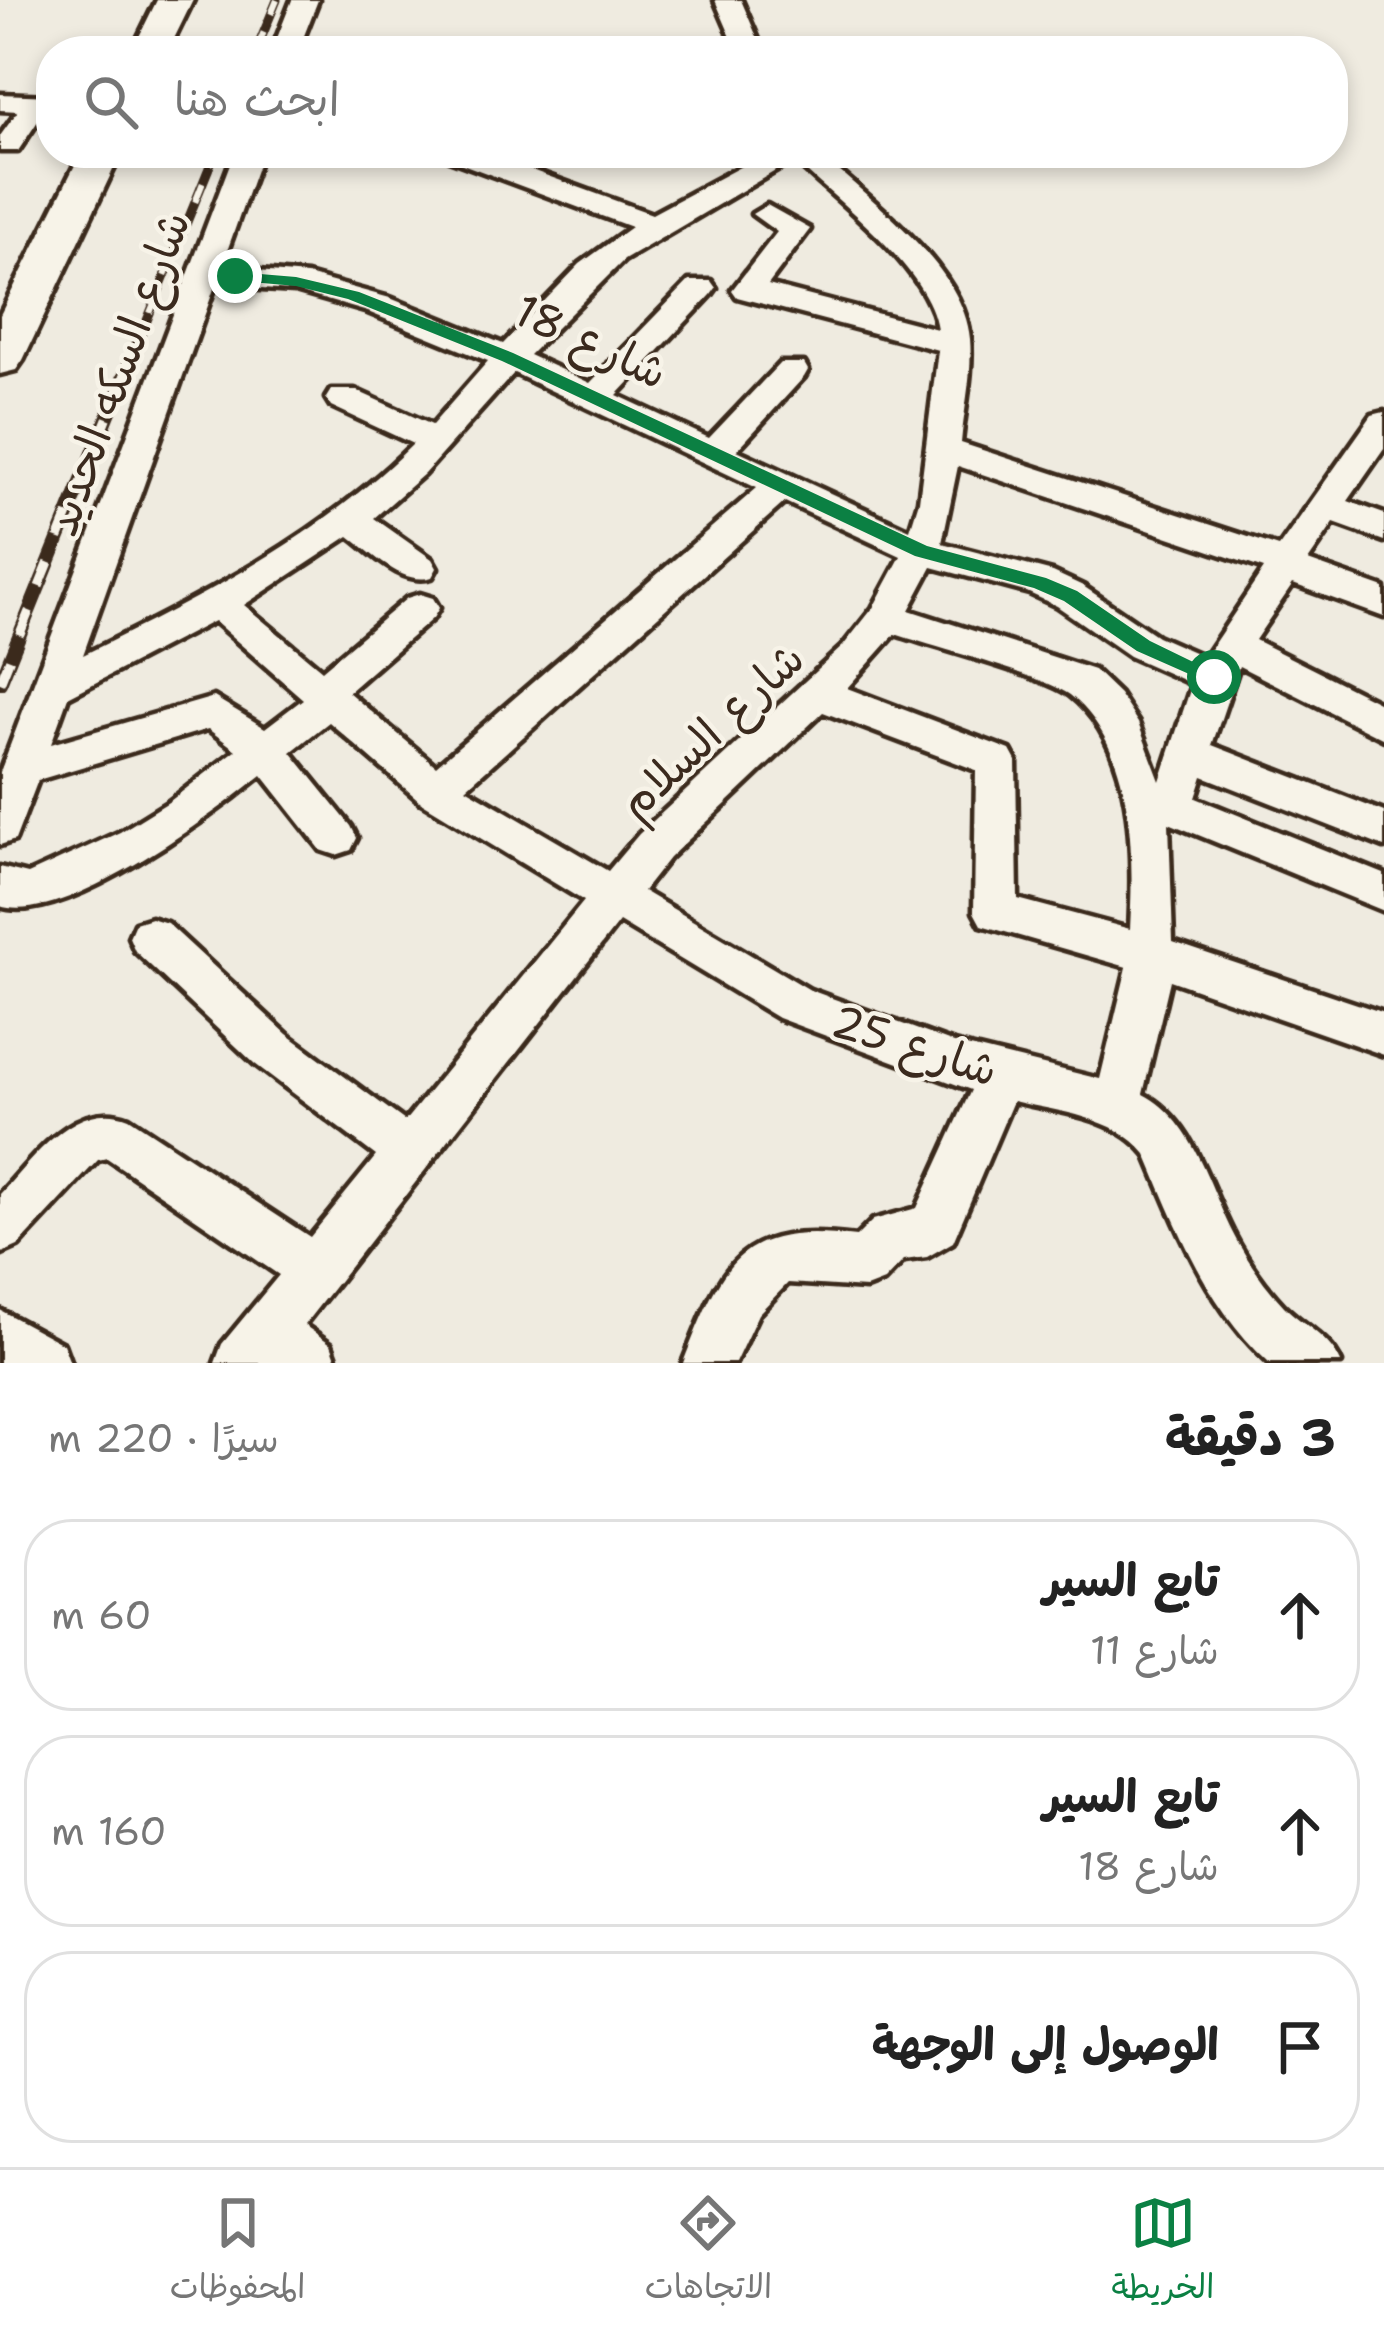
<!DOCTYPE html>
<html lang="ar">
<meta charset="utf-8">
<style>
:root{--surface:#fff;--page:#f2f2f2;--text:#222;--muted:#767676;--line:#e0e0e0;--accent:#0b8043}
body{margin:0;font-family:"Shantell Sans","Playpen Sans Arabic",sans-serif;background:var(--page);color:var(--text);direction:rtl}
.stop{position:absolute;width:36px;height:36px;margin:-27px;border:9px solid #0b8043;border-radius:50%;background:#fff}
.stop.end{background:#0b8043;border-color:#fff;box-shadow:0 3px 12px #0008}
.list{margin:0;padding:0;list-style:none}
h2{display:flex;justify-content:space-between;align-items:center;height:156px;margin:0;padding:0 48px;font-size:51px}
h2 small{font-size:39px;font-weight:400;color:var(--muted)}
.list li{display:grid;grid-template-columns:78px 1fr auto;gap:36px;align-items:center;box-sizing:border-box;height:192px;margin:0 24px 24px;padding:0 24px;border:3px solid var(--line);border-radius:48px}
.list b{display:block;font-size:45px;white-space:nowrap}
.list p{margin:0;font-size:39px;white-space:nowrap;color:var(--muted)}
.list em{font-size:39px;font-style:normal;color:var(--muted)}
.icon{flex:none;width:66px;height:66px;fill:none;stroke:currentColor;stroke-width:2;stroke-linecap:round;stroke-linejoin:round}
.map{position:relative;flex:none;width:1384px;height:1363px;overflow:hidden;direction:ltr}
.search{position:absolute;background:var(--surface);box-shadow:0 6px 18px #0003;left:36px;right:36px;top:36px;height:132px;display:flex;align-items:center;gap:30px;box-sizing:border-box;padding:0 42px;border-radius:48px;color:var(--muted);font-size:45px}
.sheet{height:804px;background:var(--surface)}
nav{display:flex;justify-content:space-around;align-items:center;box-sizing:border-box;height:168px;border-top:3px solid var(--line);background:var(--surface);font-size:33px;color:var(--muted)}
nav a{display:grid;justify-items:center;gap:6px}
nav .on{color:var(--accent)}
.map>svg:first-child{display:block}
</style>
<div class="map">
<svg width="1384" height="1363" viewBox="0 0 1384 1363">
<rect width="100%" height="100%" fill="#efebe0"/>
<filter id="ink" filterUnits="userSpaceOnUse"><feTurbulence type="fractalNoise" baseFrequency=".00833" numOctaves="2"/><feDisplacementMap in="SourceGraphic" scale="24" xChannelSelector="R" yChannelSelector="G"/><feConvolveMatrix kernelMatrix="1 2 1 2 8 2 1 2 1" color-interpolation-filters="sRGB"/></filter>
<g filter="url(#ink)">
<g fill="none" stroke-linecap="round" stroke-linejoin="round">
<g stroke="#3b2a1e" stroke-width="9">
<path id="street" d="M292,0H318L298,51H272Z
M715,0H741L763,51H737Z
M0,94L51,96V112H44L18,151H0V136L18,111L0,110Z
M234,153H262L221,268L307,275L390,298L503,344L580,264L631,227L449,159L445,153H485L652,214L766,153H819C870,200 964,267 970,339C973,372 964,410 961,443L1279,547L1372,415L1384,412V449L1348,501L1384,514V541L1334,523L1308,561L1384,588V617L1293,584L1255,640L1384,705V739L1239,666L1212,745L1384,812V847L1203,776L1196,798L1384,874V911L1169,823L1173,942L1384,1013V1055L1170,980L1143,1094C1198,1122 1210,1196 1240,1246C1252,1267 1267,1288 1284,1306C1304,1326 1330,1337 1341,1363H1269C1207,1306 1178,1230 1146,1154C1116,1116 1058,1112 1013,1101L953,1242L927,1257L904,1260L884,1281L866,1288L788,1283L758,1314L735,1363H683C723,1262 738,1222 856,1237L873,1220L917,1208L971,1090L778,1018L619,922L304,1325L331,1344L338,1363H215L222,1344L279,1275L107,1158L98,1160L18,1246L0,1254V1194C33,1159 75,1097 129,1118L310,1237L376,1156L255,1064L135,951L129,937L135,923L151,918L167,923L287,1034L405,1121L584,901L421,802L329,722L291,752L351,826L357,838L351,850L336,855L321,850L262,775C214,814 62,928 0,906V867L28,874L120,832L170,801L236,750L208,729L38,780L15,840L0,845V772ZM794,160C838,202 929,269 937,329L768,285L810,229L767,205L752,214L777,232L732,290L737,297L938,350L919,501L910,530L737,450L804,377L808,370L804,363H780L709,438L617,395L711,295L716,288L711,281H689L590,383L529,355L624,260ZM215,286L295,291L368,312L488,361L432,425L355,390H331L326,398L331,406L413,444C320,537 199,598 83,655ZM514,373L757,488L436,766L348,692L433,618L439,608L433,598L420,594L407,598L322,670L244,605L349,536C372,553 402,586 432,577L437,568L432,559L374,518L424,474ZM958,466L1264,569L1205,657L1157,636L1083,586L1053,572L942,543ZM785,502L901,556L873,608L843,646L639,834L608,871L466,788ZM932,567L1029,593L1057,606L1129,656L1192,684L1160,781L1138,723L1119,694L1094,670L909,610ZM214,621L303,699L265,728L214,697L51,744L68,697ZM895,634C931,646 1045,676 1070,695C1135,746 1134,854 1130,929L1018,899L1016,761L1010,750L847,688ZM823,712L976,770L974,912L981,925L1127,967L1100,1079L954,1043L810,990L643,891L669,858Z
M0,1310L63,1344L70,1363H0Z"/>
</g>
<g stroke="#3b2a1e" stroke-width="9">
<path id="secondary" d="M157,0H193L168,51H132Z
M81,153H121L23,360L16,370L0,374V315Z"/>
</g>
<use href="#street" fill="#f7f3e8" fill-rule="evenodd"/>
<use href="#secondary" fill="#f7f3e8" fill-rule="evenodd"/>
<g stroke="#3b2a1e" stroke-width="9">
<path id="rail-far1" d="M256,51L277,0
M135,350L215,153"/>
</g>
<g stroke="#3b2a1e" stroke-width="14">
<path id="rail" d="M0,683L136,347"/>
</g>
<use href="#rail-far1" stroke="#f7f3e8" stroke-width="6" stroke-dasharray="20" stroke-linecap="butt"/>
<use href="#rail" stroke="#f7f3e8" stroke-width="9" stroke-dasharray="26" stroke-linecap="butt"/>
</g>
</g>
<path fill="#0b8043" d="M235,272L296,277L359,292L513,353L927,546L1046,578L1077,591L1150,641L1224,677L1214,685L1137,651L1064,601L1034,588L915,556L502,361L348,299L296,286L230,280L227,276Z"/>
<g text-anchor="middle" stroke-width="9" stroke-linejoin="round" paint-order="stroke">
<g font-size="45" fill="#3b2a1e" stroke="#f7f3e8">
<text transform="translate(591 341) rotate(25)" y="16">شارع 18</text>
<text transform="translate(117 373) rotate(-70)" y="16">شارع السكه الحديد</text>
<text transform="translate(711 730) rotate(-43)" y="16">شارع السلام</text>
<text transform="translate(915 1045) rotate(18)" y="16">شارع 25</text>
</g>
</g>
</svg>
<div class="stop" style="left:1214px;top:677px"></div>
<div class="stop end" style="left:235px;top:276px"></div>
<div class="search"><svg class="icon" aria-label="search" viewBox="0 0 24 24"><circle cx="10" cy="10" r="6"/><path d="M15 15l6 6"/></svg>ابحث هنا</div>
</div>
<section class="sheet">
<h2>3 دقيقة<small>سيرًا · 220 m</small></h2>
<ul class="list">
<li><svg class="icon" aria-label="ahead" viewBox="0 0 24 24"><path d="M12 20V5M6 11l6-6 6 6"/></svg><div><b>تابع السير</b><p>شارع 11</p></div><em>60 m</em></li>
<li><svg class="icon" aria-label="ahead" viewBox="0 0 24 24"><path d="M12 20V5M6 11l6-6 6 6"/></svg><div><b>تابع السير</b><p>شارع 18</p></div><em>160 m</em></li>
<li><svg class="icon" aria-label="arrive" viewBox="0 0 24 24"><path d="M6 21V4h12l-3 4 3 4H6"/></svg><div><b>الوصول إلى الوجهة</b></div></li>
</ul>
</section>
<nav>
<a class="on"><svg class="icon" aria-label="map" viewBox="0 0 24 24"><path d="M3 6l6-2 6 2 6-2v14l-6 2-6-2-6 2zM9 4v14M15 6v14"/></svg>الخريطة</a>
<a><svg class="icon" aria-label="directions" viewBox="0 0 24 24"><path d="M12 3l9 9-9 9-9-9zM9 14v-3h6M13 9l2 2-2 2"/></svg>الاتجاهات</a>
<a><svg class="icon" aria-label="saved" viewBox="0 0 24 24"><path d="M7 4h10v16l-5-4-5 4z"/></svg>المحفوظات</a>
</nav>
